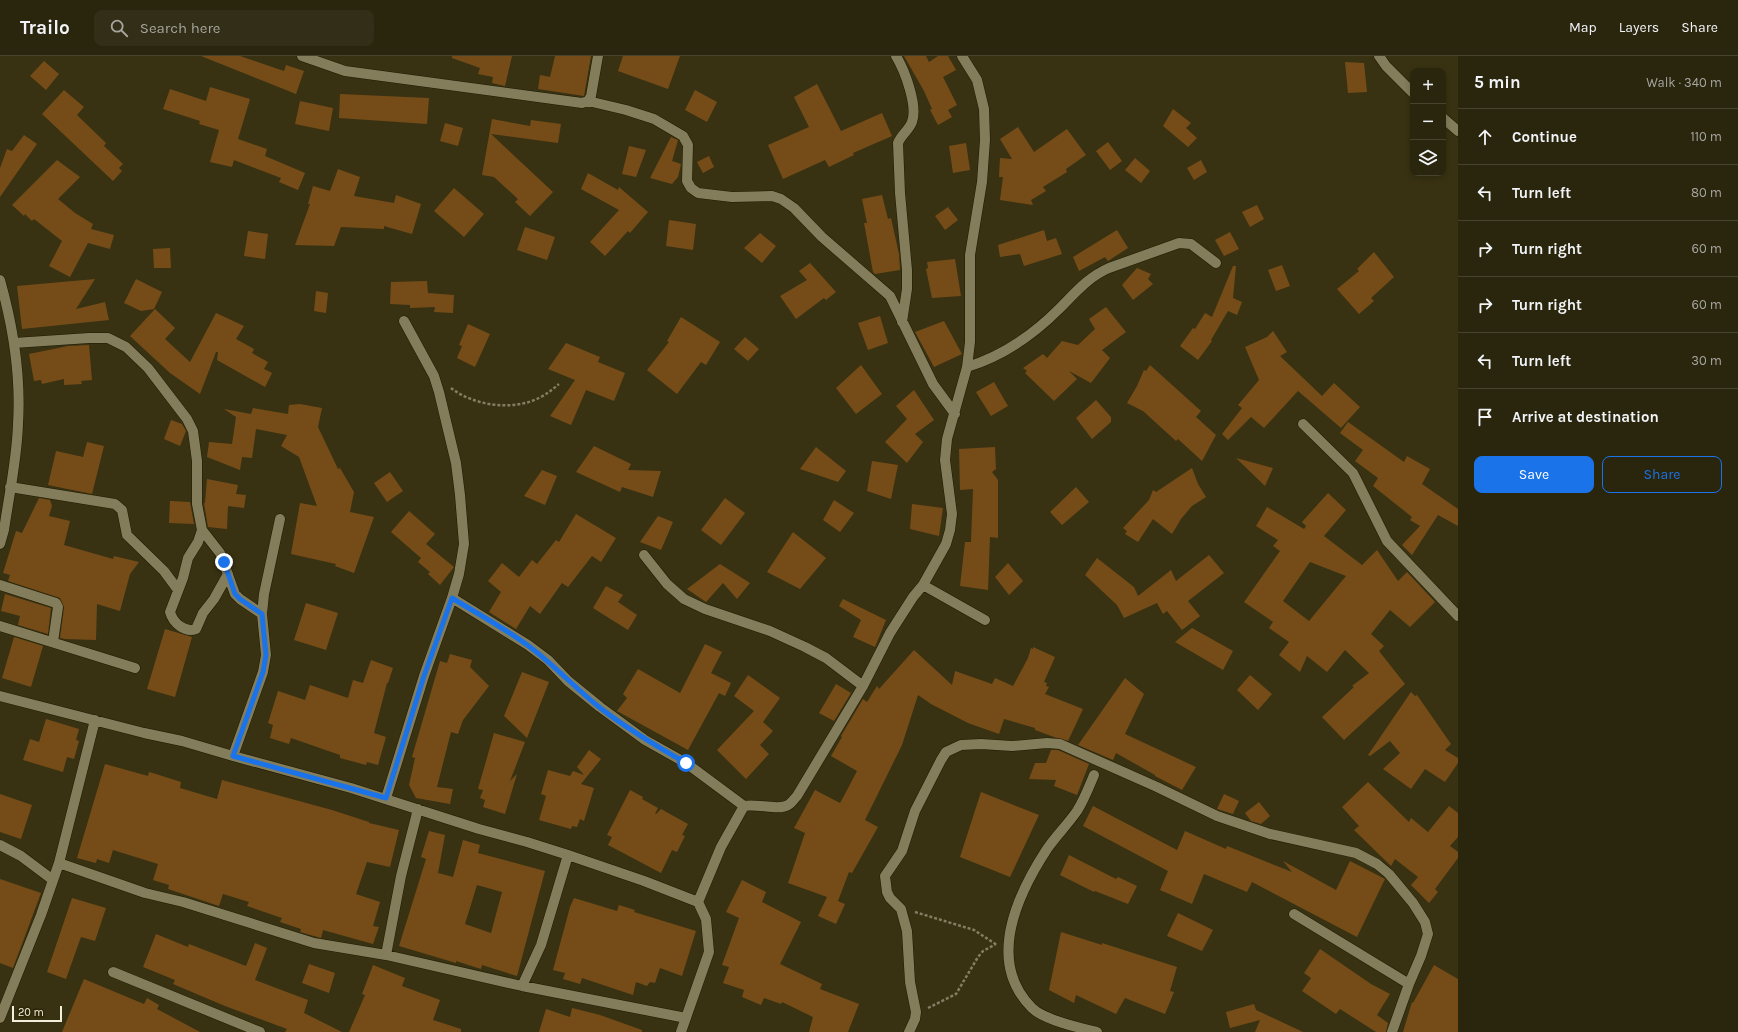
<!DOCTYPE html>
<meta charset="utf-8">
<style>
:root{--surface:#2a260e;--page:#322e17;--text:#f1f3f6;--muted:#a5a59e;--line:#46432e;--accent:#1a73e8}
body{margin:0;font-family:Karla,sans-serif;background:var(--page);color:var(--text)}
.controls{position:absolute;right:12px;top:12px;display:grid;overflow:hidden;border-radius:8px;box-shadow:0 2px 6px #0003}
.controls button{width:36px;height:36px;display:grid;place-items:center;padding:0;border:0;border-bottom:1px solid var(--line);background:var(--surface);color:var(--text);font:20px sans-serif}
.scale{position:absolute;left:12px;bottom:10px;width:50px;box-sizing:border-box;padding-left:4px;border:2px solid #f1eedb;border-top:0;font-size:11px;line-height:14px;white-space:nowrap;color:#f1eedb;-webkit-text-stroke:3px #2e2807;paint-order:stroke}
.stop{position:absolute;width:12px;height:12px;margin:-9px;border:3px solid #1a73e8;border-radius:50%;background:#fff}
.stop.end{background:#1a73e8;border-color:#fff;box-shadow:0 1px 4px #0008}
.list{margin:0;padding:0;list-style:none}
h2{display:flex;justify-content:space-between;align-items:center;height:52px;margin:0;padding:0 16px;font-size:17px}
h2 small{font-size:13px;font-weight:400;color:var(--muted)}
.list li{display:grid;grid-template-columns:26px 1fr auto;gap:12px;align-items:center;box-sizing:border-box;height:56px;padding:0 16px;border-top:1px solid var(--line)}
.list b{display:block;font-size:15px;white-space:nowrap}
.list em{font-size:13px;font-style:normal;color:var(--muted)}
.actions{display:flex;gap:8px;padding:12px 16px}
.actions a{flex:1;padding:9px 0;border:1px solid var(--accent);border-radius:8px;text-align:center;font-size:14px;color:var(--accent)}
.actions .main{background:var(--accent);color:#fff}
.icon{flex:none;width:22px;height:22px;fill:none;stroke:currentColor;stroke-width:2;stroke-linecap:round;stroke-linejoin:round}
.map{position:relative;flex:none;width:1458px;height:976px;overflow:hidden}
header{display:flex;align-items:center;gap:24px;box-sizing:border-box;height:56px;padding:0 20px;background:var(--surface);border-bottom:1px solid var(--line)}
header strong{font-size:19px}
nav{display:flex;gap:22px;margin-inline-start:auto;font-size:14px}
.search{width:280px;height:36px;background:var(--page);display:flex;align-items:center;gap:10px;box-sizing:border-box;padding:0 14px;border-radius:8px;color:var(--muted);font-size:15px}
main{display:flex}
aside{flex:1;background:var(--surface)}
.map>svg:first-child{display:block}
</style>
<header>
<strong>Trailo</strong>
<div class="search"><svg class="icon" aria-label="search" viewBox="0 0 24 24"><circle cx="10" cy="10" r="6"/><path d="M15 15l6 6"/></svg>Search here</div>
<nav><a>Map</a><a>Layers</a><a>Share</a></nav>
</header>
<main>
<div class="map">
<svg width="1458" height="976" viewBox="0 0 1458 976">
<rect width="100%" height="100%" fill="#383212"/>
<path fill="#754c18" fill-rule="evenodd" d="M201,0H240L284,15L286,9L304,15L296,38Z
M452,0H512L505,30L492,27L493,21L478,18L480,12L452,2Z
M555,0H591L584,40L538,33L540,19L550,21Z
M623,0H680L668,33L618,15Z
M904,0H926L929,6L938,0H948L956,14L943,21L957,49L948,54L952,61L938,69L930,54L932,53L924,35Z
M44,5L59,18L46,34L30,20Z
M1345,6L1364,7L1367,36L1348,37Z
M817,28L841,75L882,57L892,80L853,97L854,99L829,111L825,104L783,123L768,89L809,71L794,41Z
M210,31L250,43L238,83L267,93L265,100L305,117L298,134L279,126L281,122L234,104L232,111L210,106L219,74L199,68L200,65L163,53L170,33L206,45Z
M64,34L84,51L77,59L106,87L104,90L123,108L119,112L122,115L113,125L42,58Z
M695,34L717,46L707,66L685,54Z
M340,38L429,42L427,68L339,62Z
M300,45L333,52L329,75L295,68Z
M1173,53L1191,67L1186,72L1197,82L1188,91L1163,70Z
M492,63L530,70L531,64L561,68L558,87L491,78L553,136L530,160L515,146L518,143L494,121L482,119Z
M445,67L463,72L458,90L440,85Z
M1018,71L1034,96L1067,73L1086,99L1066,113L1067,116L1043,131L1046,135L1031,144L1033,149L1000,144L1003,121H999L1000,102L1012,103L1000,83Z
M24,79L37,88L0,141V112L7,93L12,95Z
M671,81L678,84L672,105L681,108L678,121L672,128L650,122Z
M1108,86L1122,105L1110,114L1096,95Z
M966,87L970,114L953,117L949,90Z
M629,90L646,94L636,121L622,118Z
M709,100L714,111L703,117L697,106Z
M1135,102L1150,115L1141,127L1125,114Z
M57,104L80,121L58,143L75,157L93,168L91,173L114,179L110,193L88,187L70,221L49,210L62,185L34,163L32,165L25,158L24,160L12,149Z
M1201,104L1207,116L1194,124L1187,112Z
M338,113L360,121L354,140L394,147L396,139L421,148L412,178L384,170V173L341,171L334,190L295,189L310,148H308L313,130L330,135Z
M588,117L618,134L619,131L648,156L630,177L628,175L605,200L590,186L619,154L581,133Z
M454,132L484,158L464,181L434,155Z
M882,139L888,163L891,162L899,198L900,214L875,218L873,216L864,167H867L862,143Z
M1257,149L1264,163L1250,171L1242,156Z
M948,151L958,164L945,174L935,160Z
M669,164L696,168L693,194L666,190Z
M525,171L555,181L547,204L517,194Z
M1044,174L1047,185L1056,182L1062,198L1024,210L1020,198L1000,201L998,189Z
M1117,174L1128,192L1108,205L1105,201L1079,215L1073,201Z
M248,175L268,178L265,203L244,200Z
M1230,176L1239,193L1224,200L1215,184Z
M760,177L776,190L762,207L744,192Z
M170,192L171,212H154L153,193Z
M1374,196L1394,221L1371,242L1374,245L1359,258L1337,233L1359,215L1357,213Z
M955,203L961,240L932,242L926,213L928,212L927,206Z
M810,207L836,236L826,244L824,242L796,263L780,240L807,224L799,215Z
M1282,209L1290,230L1276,235L1268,214Z
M1233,210H1236L1233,242L1242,246L1237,259L1228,255L1211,284L1212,285L1198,304L1180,290L1193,272L1195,273L1205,257L1212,261Z
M1137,212L1151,218L1148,223L1153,228L1133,244L1122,229Z
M95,223L76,253L105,246L109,264L22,273L17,230Z
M136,223L162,236L154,253L141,255L124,247Z
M427,225L428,237L454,239L453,257L434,256L435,251L410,252V249L390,248L391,226Z
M316,235L328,237L326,257L314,255Z
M1106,251L1126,276L1102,294L1110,302L1091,327L1069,315L1077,323L1054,345L1025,317L1027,315L1023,312L1043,298L1047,302L1062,285L1078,289L1095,273L1089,263Z
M155,253L175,272L165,283L190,306L216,257L244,270L236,283L254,293L252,297L268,306L264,313L272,317L265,331L217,304L218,296H216L200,338L170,317L130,280Z
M880,260L888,287L868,294L858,267Z
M681,261L720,286L706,309L701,306L677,338L647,314L669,286L667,285Z
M944,265L962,298L934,311L915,276Z
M468,268L490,278L475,311L457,302L462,290L459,289Z
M1273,275L1287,296L1280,300L1322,340L1334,327L1360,351L1341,372L1298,335L1264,372L1251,361L1228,384L1222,378L1242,352L1238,349L1259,324L1245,291L1267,281Z
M745,281L759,293L748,305L734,293Z
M566,287L600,301L598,306L625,317L614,345L586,334L571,369L550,360L575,324L548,313Z
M89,289L92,324L81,325L82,328L64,329V323L42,328L41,324L34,325L29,298L68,290Z
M861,309L882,338L856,358L836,332Z
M1150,309L1201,355L1196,361L1216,379L1202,405L1178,383L1176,385L1143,355L1127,347L1137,330L1144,314L1146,315Z
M994,326L1008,350L991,360L976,336Z
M914,334L934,364L915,378L923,386L907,407L885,386L907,363L896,350Z
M1096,344L1111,361V366L1092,383L1076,362Z
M300,348L322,352L318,371L338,413L340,412L354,436L350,456L374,461L354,517L335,510L336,508L291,498L300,447L317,450L299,401L281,390L287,379L256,373L252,402L242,401L240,414L207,401L209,386L232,388L236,361L224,353L251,358L253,352L288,358L289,349Z
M171,364L182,368L186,375L180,390L164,383Z
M1348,366L1404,406L1407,400L1430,413L1422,428L1458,453V470L1438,459L1412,499L1402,489L1420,470L1410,464L1412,461L1373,430L1378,422L1355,405L1363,394L1340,377Z
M87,386L104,390L92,438L48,429L56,395L83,401Z
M594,390L631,408L628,414L661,415L653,441L622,431L620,436L576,416Z
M816,391L846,415L838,426L800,413Z
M995,391L996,413L992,416L998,424V482L990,481L988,534L960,530L965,486H971L973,433L960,434L959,393Z
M1236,402L1273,412L1265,430Z
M872,405L898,409L891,443L867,435Z
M1192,412L1198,428L1206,441L1192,450L1181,463L1172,478L1153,463L1138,486L1125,478L1127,475L1123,472L1149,444L1153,434L1156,436Z
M542,414L557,420L545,449L524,440Z
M390,416L403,435L387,446L374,427Z
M207,423L238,429L236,438L246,439L244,452L228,450L227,473L208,471L204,447H205Z
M1076,431L1089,446L1062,469L1050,456Z
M1328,437L1346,454L1324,480L1362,509L1377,494L1398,525L1407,516L1435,546L1410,571L1390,554L1371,578L1384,590L1379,595L1405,628L1344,684L1322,661L1354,631L1352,630L1369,617L1345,594L1327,616L1307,600L1300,616L1279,599L1289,586L1269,572L1273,566L1244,546L1280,495L1273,490L1278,484L1256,470L1267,451L1304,473L1306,470L1302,466ZM1310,506L1346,520L1309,565L1283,545Z
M39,442L50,444L52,450L49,460L70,465L64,489L113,503L114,500L139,506L130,518L120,555L97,548L96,584L65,583L60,582L64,552L60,542L8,525L10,519L3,517L16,475L22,477Z
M725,442L745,457L721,489L701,474Z
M834,444L854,457L840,476L823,464Z
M170,445L190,446L194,468L169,467Z
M912,448L943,452L939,480L910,473Z
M409,455L435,478L426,488L454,511L440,529L428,518L430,516L418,506L421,502L391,476Z
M576,458L616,482L601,506L592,500L568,531L562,527L540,558L530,550L516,573L489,556L501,536L488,525L502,507L519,521L532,504L537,508L556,484L559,486Z
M658,460L673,466L661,494L640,486Z
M793,476L826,502L800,533L767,516Z
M1209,499L1224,517L1188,545L1200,560L1182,574L1167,555L1163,558L1157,547L1124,562L1117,549L1085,519L1097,502L1134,531L1138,540L1171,514L1176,525Z
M1008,507L1023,525L1009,539L995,521Z
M720,508L750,527L737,543L723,527L706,546L687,533Z
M606,530L623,539L618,546L637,559L628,574L593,552Z
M5,538L51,552L48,578L18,569L20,560L1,555Z
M843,543L886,564L875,591L853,581L861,564L839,550Z
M306,547L338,557L326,594L294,584Z
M1192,572L1233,595L1223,614L1175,586Z
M165,573L192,581L175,641L147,633Z
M14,581L43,590L31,631L2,622Z
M705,588L722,596L711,617L731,627L725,640L719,637L688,694L617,655L627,642L623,638L638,613L680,637Z
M1033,591L1055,601L1044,626L1047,627L1046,630L1049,631L1045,638L1083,653L1068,685L1054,681L1035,674V672L1004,663L999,678L968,667L931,648L918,639L902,689L865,764L878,771L852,817L849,816L838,845L833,843L845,848L836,868L818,860L827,841L788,827L805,777L794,772L815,734L840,747L845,738L857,715L831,700L842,681L841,680L863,643L867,646L877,630L879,633L914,594L952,629L955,615L992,628L995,622L1013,630L1028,602L1031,592L1033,593Z
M450,598L472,604L470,611L489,630L463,664L458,678L451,676L437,731L453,733L450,748L416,742L409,729L415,702L412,701L440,605L447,607Z
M371,604L393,612L388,627H387L374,677L386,681L378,709L367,706L366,709L340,702V699L291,682L289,688L270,682L273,669L268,667L278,635L305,644L310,629L348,642L353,624L363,627Z
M522,616L549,626L527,682L504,660Z
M748,619L780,642L763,666L773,675L760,689L769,698L746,723L717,694L754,655L734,640Z
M1250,619L1272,638L1258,654L1237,634Z
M1125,622L1144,638L1125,678L1196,711L1182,734L1155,720V719L1116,697L1113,704L1078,689Z
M836,628L851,637L834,665L819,657Z
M1411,636L1415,640L1417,639L1451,688L1445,694L1458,702V707L1445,726L1425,713L1411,733L1383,713L1400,697L1390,685L1370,700L1368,699Z
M46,663L79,673L76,684L79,685L74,703L67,701L63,716L23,704L30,683L39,686Z
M494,677L525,686L510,725L517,718L505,758L483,751L485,744L480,742L483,734L478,733Z
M589,694L601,703L581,728L594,732L584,765L580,763L577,771L572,770L571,773L539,764L546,740L541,738L548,714L570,720L573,715L584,719L577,711Z
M1051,694H1058L1089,708L1077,739L1054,730L1056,724L1029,723L1035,707H1046Z
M105,708L148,720L149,716L156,718L181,726L180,732L217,743L222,724L332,754L369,766V767L399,774L390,811L367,806L356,838L380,846L373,870L379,871L373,888L323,874L321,882L300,876L301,873L280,866L282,862L247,850L249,846L223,838L219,850L168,833L169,829L153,824L158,808L113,794L109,807L97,803L96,807L77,802Z
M1368,726L1409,766L1411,762L1428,776L1449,750L1458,757V781L1450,790L1458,796V802L1435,833L1438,836L1429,847L1411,829L1418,821L1395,803L1391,810L1354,774L1359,770L1342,751Z
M630,734L643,741L642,743L658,752L655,758H656L661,753L688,768L682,779L685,780L677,796L672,794L661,817L608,789L612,781L607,779Z
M981,736L1039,759L1010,821L960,801Z
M0,738L32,749L21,783L0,776Z
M1224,738L1239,745L1233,758L1217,753Z
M1259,746L1270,760L1261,768L1251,765L1245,757Z
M1093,750L1177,794L1185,775L1226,793L1227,790L1292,816L1283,805L1336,834L1350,805L1385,823L1357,881L1252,826L1247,836L1204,818L1192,848L1160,834L1168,815L1083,770Z
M429,775L445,779L438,817L453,821L463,784L480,789L478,797L545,815L517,920L482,909L481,913L456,905V907L399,890L426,803L421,801ZM477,829L502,836L491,877L465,868Z
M1069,799L1116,823L1118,821L1137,830L1128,848L1095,835L1094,836L1060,819Z
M0,823L41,837L13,912L0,907Z
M742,824L766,836L762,846L801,866L780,908L822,928L820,933L859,948L848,976H809L813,961L782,946L781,948L764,942L761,949L742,941L744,934L723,927L729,911L722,909L739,862L726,856Z
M72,842L106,852L95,885L81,881L66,923L47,916Z
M574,842L617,855L619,849L635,854L634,856L696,875L682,920L660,912L655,927L650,926L647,930L636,926L633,939L582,922L580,928L563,923L565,917L553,914L570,851Z
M1178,857L1213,874L1202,895L1167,880Z
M1061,876L1102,889V887L1177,911L1170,935L1174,936L1165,958L1125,942L1116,958L1076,939L1074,947L1049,934Z
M156,878L188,891L189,888L246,910L255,887L267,892L255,924L308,944L304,957L342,976H285L287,973L225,950L173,928L175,924L143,911Z
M1320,893L1371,928L1390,938L1377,959L1388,967L1386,976H1376L1340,953L1336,958L1302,935L1311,922L1304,917Z
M309,908L335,917L329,937L302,927Z
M373,909L405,922L402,930L440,944L433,964L461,973V976H349L365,939L362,938Z
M1434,909L1458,923V976H1403L1412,946L1413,947Z
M84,923L144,948L147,942L159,949L157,953L200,976H62Z
M1254,948L1256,954L1303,976H1255L1260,964L1230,972L1226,956Z
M572,952L600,959L642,974V976H539L546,953L570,961Z"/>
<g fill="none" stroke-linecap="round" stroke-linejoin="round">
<g stroke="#1f1a00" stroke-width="11">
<path id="minor" d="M302,0L345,15L582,47L588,45L591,40L598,0
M896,0C905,15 918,50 912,66C909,74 901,79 898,87L900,137L907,214V233L902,266
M1379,0L1386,10L1413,37
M588,45L626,54L654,63L683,80L688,89L687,125L691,132L698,137L732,141L772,140L781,143L794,152L822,181L890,240L933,328L955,358
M1443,62L1458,75
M0,224C13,270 21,320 18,368C17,403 9,439 4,474L0,488
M14,287L89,282H108L126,291L148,312L187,363L193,375L197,405V448L202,474L220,497L235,538L240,543L262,558
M967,311C1003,300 1033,279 1059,253C1075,237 1088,221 1109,212L1179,187L1191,188L1216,207
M1303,368L1353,417L1387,485L1458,560
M10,431L115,448L122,454L127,479L164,515L178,534
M202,474L198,486L188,502L183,522L170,556C173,567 185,577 196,573L203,557L214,543L228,518
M644,499L667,528L684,543L705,553L770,575L805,591L826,602L863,630
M0,529L56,547L58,551L53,586
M923,529L985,564
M452,542L528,589L548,604L568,625L600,651L645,684L686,707L744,750
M0,570L135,612
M0,640L144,677L182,685L233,700L351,732L479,773L527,786L568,799L644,825L698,846L706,863L709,896L681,976
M233,700L263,616L266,599L262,558L264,538L280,463
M1094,719C1089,731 1084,744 1077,755C1068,768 1056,780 1047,793C1017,839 986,906 1032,952C1044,964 1080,972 1097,976
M386,742L424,620L452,542L459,518L464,488L460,439L456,407L439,336L434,320L404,265
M0,789L21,800L53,824
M59,807L145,837L183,846L314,887L386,899L522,930L686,962
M698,846L721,791L744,750C756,747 779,755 788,749C792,747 794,743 797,740L863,630L890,577L913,541L923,529L946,488L950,474L952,458L945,404L947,383L967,311L970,286V199L982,126L985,84L984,53L977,24L962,0
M1294,858L1409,928
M386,899L401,820L418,753
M113,916L260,976
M522,930L541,889L568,799
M0,962L41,859L59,807L95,664
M909,976L915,963L916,956L910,926L907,875L901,853L890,842L887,836L885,820L902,795L915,755L941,704L946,696L961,689L981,688L1012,690L1047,687L1060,688L1157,731L1217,760L1270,778L1356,797L1377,808L1389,818L1413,847L1425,866L1428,878L1421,900L1409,928L1392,976"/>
</g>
<path stroke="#837e63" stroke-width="2.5" stroke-dasharray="3 2" stroke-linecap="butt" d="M451,332C474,350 513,355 539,342C547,338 553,333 559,328
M915,856L974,874L997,889
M928,952L956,938L978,901L983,895L996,888"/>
<use href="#minor" stroke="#837d5b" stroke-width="10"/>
</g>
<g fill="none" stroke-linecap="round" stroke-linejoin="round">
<path stroke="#1a73e8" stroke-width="5" d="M224,506L235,538L240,543L262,558L266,599L263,616L233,700L386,742L424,620L452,542C478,558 506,573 530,591C554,609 575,632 599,651C626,672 656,690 686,707"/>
</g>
</svg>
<div class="controls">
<button>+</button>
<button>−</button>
<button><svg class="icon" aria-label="layers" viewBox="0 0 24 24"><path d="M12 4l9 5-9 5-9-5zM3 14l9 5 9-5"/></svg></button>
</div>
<div class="scale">20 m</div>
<div class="stop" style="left:686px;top:707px"></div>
<div class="stop end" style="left:224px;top:506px"></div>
</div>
<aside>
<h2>5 min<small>Walk · 340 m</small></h2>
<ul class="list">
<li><svg class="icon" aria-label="ahead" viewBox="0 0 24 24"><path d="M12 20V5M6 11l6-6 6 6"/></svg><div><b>Continue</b></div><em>110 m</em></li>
<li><svg class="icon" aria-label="left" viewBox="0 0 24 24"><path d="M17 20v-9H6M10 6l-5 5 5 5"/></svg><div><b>Turn left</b></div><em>80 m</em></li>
<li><svg class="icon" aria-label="right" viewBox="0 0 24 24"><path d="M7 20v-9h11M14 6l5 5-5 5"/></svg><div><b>Turn right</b></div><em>60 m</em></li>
<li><svg class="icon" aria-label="right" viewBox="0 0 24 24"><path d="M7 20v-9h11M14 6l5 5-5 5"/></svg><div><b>Turn right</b></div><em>60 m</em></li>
<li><svg class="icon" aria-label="left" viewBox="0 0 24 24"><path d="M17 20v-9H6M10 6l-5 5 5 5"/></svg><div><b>Turn left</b></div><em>30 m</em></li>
<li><svg class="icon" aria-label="arrive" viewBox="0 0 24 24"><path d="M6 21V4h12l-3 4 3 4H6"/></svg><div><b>Arrive at destination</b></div></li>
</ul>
<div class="actions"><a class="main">Save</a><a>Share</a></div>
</aside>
</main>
